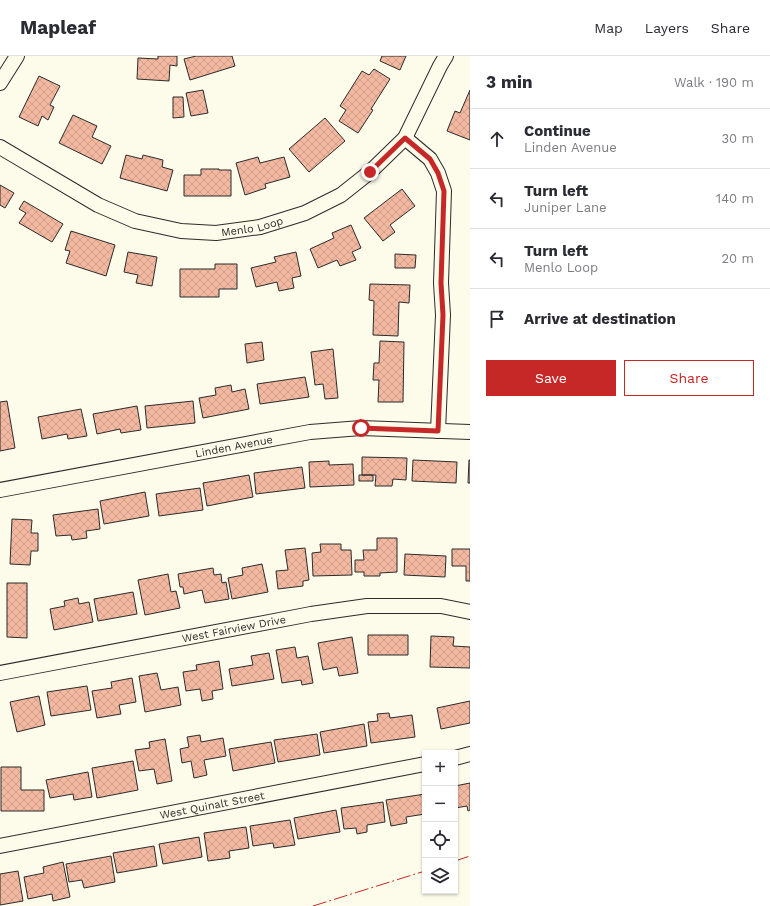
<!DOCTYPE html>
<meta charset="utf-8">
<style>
:root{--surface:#fff;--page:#f2f2f3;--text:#2b2b33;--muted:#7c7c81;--line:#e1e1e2;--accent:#c62828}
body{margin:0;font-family:"Work Sans",sans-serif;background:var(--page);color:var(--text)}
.controls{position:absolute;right:12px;bottom:12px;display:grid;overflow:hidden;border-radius:0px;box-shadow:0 1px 3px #0004}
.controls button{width:36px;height:36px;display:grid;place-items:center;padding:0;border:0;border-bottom:1px solid var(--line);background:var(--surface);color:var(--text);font:20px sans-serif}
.stop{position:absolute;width:12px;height:12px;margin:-9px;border:3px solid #c62828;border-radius:50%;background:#fff}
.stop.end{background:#c62828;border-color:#fff;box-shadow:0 1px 4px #0008}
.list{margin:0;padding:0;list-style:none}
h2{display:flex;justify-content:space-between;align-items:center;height:52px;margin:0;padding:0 16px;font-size:17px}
h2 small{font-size:13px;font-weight:400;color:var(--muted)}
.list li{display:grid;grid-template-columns:26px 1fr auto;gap:12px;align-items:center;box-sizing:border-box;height:60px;padding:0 16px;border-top:1px solid var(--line)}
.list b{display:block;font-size:15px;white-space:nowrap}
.list p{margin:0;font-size:13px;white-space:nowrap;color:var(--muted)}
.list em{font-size:13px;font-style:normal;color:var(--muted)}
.actions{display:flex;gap:8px;padding:12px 16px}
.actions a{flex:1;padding:9px 0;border:1px solid var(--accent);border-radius:0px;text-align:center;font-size:14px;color:var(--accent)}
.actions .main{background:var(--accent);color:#fff}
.icon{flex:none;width:22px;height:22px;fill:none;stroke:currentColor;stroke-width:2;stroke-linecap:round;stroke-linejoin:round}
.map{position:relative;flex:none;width:470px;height:850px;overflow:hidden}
header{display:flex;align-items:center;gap:24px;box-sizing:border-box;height:56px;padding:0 20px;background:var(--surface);border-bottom:1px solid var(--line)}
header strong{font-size:19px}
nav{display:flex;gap:22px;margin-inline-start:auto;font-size:14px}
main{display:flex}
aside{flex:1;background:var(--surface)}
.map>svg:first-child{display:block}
</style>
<header>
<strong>Mapleaf</strong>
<nav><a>Map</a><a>Layers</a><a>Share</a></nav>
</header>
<main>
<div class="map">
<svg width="470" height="850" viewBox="0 0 470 850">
<defs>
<pattern id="building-cross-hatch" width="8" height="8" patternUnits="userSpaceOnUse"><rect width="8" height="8" fill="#f2b8a0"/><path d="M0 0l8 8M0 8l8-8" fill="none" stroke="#d09e8a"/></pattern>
</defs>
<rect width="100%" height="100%" fill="#fdfbea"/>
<path fill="url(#building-cross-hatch)" stroke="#2b2b2b" d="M158,0H177V10L170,9L169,25L137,23L138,2L158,3Z
M196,0H232L235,10L190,24L184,3Z
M382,0H406L400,14L380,5Z
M374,13L390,23L371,53L373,54L358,77L339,65L346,54L340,50L362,15L369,19Z
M39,20L60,30L50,49L54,51L48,64L42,60L38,70L19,61Z
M203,34L208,57L191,60L186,37Z
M470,34V84L447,75L455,55L460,57Z
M173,41H183L184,61L173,62Z
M73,59L97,70L92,81L111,90L102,108L59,87Z
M325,62L345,85L309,116L289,93Z
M126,99L142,103L143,99L163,104L162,111L173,114L167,135L120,122Z
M258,101L260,107L284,101L290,121L265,128L266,132L245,139L236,107Z
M201,113H219V114H231V140H184V119H201Z
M0,129L14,137L5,152L0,149Z
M402,133L415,150L390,169L395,176L383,185L364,162Z
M24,145L63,168L52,186L19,167L26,157L19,153Z
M351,169L361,192L352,196L356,204L340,210L337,204L318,212L310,193L334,182L332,177Z
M71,175L115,189L106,220L66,207L70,195L65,194Z
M128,196L157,201L152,230L136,227L138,219L124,216Z
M296,196L301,220L292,222L294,232L279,235L277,226L256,231L251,212L276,206L274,201Z
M395,198L416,199L415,212H395Z
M215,208H237V233H219V241H180V213H215Z
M370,228L410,229L409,247L399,246L398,280L373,279L374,245L369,244Z
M380,285L404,286L403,346H378L379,324H373L374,307H379Z
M262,286L264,304L247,307L245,288Z
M333,293L338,342L325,343L323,328L315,329L311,296Z
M305,321L309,341L260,348L257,328Z
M231,329L232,336L245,333L249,353L203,362L199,342L216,339L215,332Z
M7,345L15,392L0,395V346Z
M193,345L195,367L147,372L145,350Z
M137,350L141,374L121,377L120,373L97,378L93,358Z
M81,353L87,380L68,383L67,378L42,383L38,361Z
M362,401L407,402L406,424L393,423L392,430H375L376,419H362Z
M413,404L457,406L456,427L412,425Z
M469,404H470V427H468Z
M329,405V409L353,408L354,429L310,431L309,406Z
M302,411L305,432L256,438L254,417Z
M249,419L253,441L207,450L203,427Z
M359,419H373V425H359Z
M200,432L203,454L159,460L156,438Z
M145,436L149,460L104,468L100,445Z
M98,453L100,473L86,475L87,482L72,484L71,479L56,480L53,459Z
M12,463L32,464L31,477H38V495H31L30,509L10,508Z
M377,482H397V516L380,517V520H364V516H355V504H364L363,494H377Z
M320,488H341V494H351L352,519L313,520L312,497L321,496Z
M305,492L309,524L303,525V530L278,533L276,515L288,514L285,494Z
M452,493H470V525H466V510H452Z
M405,498L446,500L445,521L404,519Z
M262,508L268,536L232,543L228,522L243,519L242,512Z
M213,512L214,519L221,518L222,527L226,526L229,543L205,547L202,534L184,538L183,531H180L178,518Z
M168,518L171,536L176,535L180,552L145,559L138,524Z
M7,527H27V582L7,581Z
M133,536L137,558L98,565L94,543Z
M78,542L79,548L89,546L93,566L54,574L50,553L65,550L64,545Z
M368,579H408V599H368Z
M431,580L454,581L453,590L470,591V612L430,611Z
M352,581L358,617L339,620L337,611L323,614L318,587Z
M295,591L297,602L308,600L313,627L302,629L301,624L282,627L276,594Z
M269,597L274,623L232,630L229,613L253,609L251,600Z
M219,605L223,633L212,635L213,643L202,645L200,633L186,635L183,616L197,614L196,609Z
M157,617L161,634L178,631L181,649L145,656L139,620Z
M132,622L136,646L119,649L121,658L97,662L92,635L112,632L111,626Z
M87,630L91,654L51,660L47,636Z
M39,640L45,669L17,676L10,646Z
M470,645V667L441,673L437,652Z
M389,657L390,662L412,659L415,681L371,687L368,666L378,665L377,658Z
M364,668L367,690L324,697L320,676Z
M317,678L320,699L278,706L274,684Z
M200,679L201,686L223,682L226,700L204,704L207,719L194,722L191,705L182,707L180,693L189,691L187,681Z
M165,683L172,725L157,728L154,713L139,715L135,694L150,692L149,686Z
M271,686L275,707L233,715L229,693Z
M133,705L138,734L97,742L92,712Z
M1,711H21V734H44V755H1Z
M88,716L92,741L74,744L73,738L50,742L46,724Z
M470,727V754L468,755L467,750L455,752V730Z
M425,738V758L406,761L407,767L391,770L386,744Z
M383,746L385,766L367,769V776L357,778L356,772L344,773L341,752Z
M336,754L340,776L298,783L294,762Z
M290,764L295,789L274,792L273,787L253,790L250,770Z
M246,771L249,792L229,795L230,802L208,805L204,777Z
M199,781L202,801L163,808L159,788Z
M154,790L157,810L117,817L113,797Z
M111,800L115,826L84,832L82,824L69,826L66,808Z
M63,806L70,841L53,845L52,838L28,843L24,821L44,817L43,811Z
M18,815L23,845L0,849V818Z"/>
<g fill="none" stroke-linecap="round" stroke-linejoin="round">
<g stroke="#2b2b2b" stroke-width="16">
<g id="minor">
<path d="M0,27L17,0"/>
<path d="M405,82L430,103L438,117L444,135L441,227L443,259L438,375"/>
<path id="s1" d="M0,91L98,149L135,165L181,175L216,177L260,171L305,157L341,139L370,116L405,82L440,10L446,0"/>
<path id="s2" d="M0,434L310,376L361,372L470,376"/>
<path id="s3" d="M0,617L311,558L367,550H441L470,556"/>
<path d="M455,702L470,698"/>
<path id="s4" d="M0,790L425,708"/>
</g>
</g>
<use href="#minor" stroke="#fdfbea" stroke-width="14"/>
<path stroke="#c62828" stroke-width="1" stroke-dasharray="14 3 2 3" stroke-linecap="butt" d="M455,805L470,800
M313,850L425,815"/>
</g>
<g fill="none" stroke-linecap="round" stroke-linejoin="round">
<path stroke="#c62828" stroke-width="5" d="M361,372L438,375L443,259L441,227L444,135L438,117L430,103L405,82L370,116"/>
</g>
<g text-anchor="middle" stroke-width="3" stroke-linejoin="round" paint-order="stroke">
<g font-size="11" fill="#2b2b2b" stroke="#fdfbea">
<text dy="4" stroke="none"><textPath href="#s1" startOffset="273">Menlo Loop</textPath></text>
<text dy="4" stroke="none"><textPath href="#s2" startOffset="238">Linden Avenue</textPath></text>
<text dy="4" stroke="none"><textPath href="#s3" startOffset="238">West Fairview Drive</textPath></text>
<text dy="4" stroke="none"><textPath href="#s4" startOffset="216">West Quinalt Street</textPath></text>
</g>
</g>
</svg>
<div class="controls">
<button>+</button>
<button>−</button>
<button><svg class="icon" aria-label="locate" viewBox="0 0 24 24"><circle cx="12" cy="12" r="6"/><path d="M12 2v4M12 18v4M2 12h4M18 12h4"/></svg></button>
<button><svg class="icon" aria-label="layers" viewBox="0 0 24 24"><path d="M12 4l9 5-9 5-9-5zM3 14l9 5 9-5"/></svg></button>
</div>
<div class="stop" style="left:361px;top:372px"></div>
<div class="stop end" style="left:370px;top:116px"></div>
</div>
<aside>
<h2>3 min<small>Walk · 190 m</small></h2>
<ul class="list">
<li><svg class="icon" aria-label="ahead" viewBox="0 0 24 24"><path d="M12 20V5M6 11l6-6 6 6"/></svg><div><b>Continue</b><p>Linden Avenue</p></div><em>30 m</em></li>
<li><svg class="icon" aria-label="left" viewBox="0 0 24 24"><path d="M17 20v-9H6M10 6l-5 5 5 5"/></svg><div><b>Turn left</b><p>Juniper Lane</p></div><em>140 m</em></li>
<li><svg class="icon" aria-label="left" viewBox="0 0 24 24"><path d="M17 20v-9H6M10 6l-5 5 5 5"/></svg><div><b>Turn left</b><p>Menlo Loop</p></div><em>20 m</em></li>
<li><svg class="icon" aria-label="arrive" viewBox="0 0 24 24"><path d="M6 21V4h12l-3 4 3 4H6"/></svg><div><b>Arrive at destination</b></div></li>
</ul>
<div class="actions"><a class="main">Save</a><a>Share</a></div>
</aside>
</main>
